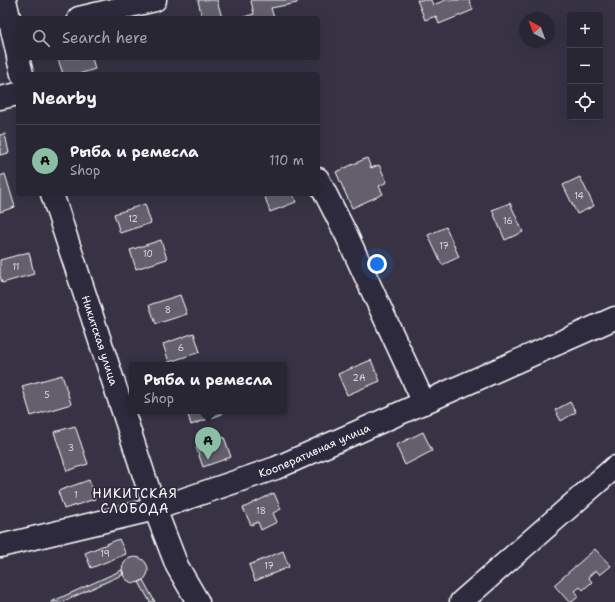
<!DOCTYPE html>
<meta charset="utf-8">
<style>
:root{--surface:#292634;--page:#353240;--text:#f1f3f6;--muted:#a5a5ac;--line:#45434f;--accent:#8abfa5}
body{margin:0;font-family:"Shantell Sans",sans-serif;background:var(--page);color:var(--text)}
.controls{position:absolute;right:12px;top:12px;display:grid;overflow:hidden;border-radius:4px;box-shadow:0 4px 16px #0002}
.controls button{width:36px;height:36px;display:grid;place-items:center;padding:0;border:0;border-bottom:1px solid var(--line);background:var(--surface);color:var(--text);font:20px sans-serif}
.compass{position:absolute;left:519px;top:12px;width:36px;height:36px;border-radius:50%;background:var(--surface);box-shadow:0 4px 16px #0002;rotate:319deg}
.you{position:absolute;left:377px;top:264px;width:14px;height:14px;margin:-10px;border:3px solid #fff;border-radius:50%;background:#1a73e8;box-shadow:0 0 0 6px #1a73e833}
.badge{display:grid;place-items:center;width:26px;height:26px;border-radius:50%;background:var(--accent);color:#111;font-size:13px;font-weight:700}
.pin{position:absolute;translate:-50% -33px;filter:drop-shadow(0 1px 2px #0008)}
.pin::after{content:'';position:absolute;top:21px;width:14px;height:12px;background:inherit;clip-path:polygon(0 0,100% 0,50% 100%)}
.popup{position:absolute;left:129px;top:362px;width:158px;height:52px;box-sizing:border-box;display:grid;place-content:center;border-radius:4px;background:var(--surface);filter:drop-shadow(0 1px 3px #0005);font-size:13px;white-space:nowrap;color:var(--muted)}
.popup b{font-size:15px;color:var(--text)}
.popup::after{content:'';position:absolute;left:50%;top:100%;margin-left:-8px;border:8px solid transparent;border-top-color:var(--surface)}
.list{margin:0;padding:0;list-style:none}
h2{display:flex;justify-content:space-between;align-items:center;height:52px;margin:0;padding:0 16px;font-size:17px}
h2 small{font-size:13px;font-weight:400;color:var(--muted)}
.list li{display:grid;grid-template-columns:26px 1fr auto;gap:12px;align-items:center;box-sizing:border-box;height:72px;padding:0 16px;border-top:1px solid var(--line)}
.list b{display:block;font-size:15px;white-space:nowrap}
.list p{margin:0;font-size:13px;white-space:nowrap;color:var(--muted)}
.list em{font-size:13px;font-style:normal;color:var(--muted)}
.icon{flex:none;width:22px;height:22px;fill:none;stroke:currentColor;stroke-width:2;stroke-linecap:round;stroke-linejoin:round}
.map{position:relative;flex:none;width:615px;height:602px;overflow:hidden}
.search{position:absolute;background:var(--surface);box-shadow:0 4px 16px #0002;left:16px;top:16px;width:304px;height:44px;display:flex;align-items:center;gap:10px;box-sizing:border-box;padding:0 14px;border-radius:4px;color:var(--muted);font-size:15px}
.panel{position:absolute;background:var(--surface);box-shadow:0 4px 16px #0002;left:16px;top:72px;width:304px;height:124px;border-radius:4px}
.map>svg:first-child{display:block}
</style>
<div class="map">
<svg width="615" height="602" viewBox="0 0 615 602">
<rect width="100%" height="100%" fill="#373345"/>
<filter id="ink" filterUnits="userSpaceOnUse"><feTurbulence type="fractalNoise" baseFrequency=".025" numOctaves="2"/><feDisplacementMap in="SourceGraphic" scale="8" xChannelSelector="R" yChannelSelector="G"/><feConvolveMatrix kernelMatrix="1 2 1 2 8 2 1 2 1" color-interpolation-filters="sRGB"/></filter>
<g filter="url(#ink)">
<path fill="#635f6d" stroke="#fff" d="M198,0H217L222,18H202Z
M252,0H297V3L271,8L274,18H240L254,14L251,1Z
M417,0H431L433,5L446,0H469L473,10L439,24L436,16L425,20Z
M64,58H92L95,69L79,74H63L58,59Z
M5,134L9,153L0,155V135Z
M367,158L371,168L379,165L387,182L379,186L383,194L352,208L336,172Z
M5,174L15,207L0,212V176Z
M580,177L594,206L577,214L563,185Z
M264,194H293L296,202L270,212Z
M510,203L523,232L505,240L492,210Z
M145,204L151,223L120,233L114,214Z
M446,227L459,257L442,265L428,235Z
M161,240L167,259L136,269L130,250Z
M29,252L34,274L2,283L0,276V260Z
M180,295L187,314L156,324L149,305Z
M194,333L200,352L169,362L163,344Z
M371,360L380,381L347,395L338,374Z
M62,375L71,404L31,416L22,386Z
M570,402L576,412L561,421L555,410Z
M187,411H221L222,414L191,425Z
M75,426L88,464L67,471L54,432Z
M423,432L432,451L405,465L396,445Z
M224,437L231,457L203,467L196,447Z
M89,480L95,499L64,509L58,491Z
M274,493L281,509L273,513L277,522L261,530L258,522L251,525L243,508Z
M119,539L126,554L91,568L85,553Z
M595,549L611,566L600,575L596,570L588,577L592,582L583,590L580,587L575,591L579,596L572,602H569L554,585Z
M283,551L289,567L255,581L249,565Z
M122 570a13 13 0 1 1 26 0a13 13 0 1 1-26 0Z
M122,570L124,574L62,602H51Z
M143,580L155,602H150L139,582Z"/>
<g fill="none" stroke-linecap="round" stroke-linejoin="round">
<g stroke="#fff" stroke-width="25">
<g id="minor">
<path d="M5,0L18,56"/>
<path d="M79,18L155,0"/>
<path d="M18,58L22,74"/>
<path d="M0,98L18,94"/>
<path d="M318,179L346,234L424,403"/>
<path id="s1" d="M52,194L155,509L177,566L198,602"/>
<path id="s2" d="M0,546L155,509L276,468L615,318"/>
<path d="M461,602L615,467"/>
</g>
</g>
<use href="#minor" stroke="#2f2a3d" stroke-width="22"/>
</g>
</g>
<g text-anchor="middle" stroke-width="3.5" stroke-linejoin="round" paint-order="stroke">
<g font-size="9" fill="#d8d7da">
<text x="579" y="199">14</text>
<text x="133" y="222">12</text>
<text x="508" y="224">16</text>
<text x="444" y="249">17</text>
<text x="148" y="257">10</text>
<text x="16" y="270">11</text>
<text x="168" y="313">8</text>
<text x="181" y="351">6</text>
<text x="359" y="381">2А</text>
<text x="47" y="398">5</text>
<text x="71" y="451">3</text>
<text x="76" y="498">1</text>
<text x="261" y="514">18</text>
<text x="105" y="557">19</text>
<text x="269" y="569">17</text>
</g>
<g font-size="11" fill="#fff" stroke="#2f2a3d">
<text dy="4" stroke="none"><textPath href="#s1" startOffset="154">Никитская улица</textPath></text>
<text dy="4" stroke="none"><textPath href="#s2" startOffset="329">Кооперативная улица</textPath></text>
</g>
<g font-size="13" letter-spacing="1" fill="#fff" stroke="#2f2a3d">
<text x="135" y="498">НИКИТСКАЯ<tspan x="135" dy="15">СЛОБОДА</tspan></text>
</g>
</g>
</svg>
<div class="controls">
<button>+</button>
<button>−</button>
<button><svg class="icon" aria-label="locate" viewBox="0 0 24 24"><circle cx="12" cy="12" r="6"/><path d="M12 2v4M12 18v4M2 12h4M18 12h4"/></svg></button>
</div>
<svg class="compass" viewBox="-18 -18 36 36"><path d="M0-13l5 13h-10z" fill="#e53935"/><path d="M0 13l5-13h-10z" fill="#a5a5ac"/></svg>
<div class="you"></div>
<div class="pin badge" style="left:208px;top:460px">A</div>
<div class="popup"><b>Рыба и ремесла</b>Shop</div>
<div class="search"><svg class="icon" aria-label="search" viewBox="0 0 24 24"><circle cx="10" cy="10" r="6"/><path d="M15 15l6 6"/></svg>Search here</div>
<section class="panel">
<h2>Nearby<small></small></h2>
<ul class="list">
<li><span class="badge">A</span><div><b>Рыба и ремесла</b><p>Shop</p></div><em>110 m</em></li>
</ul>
</section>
</div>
